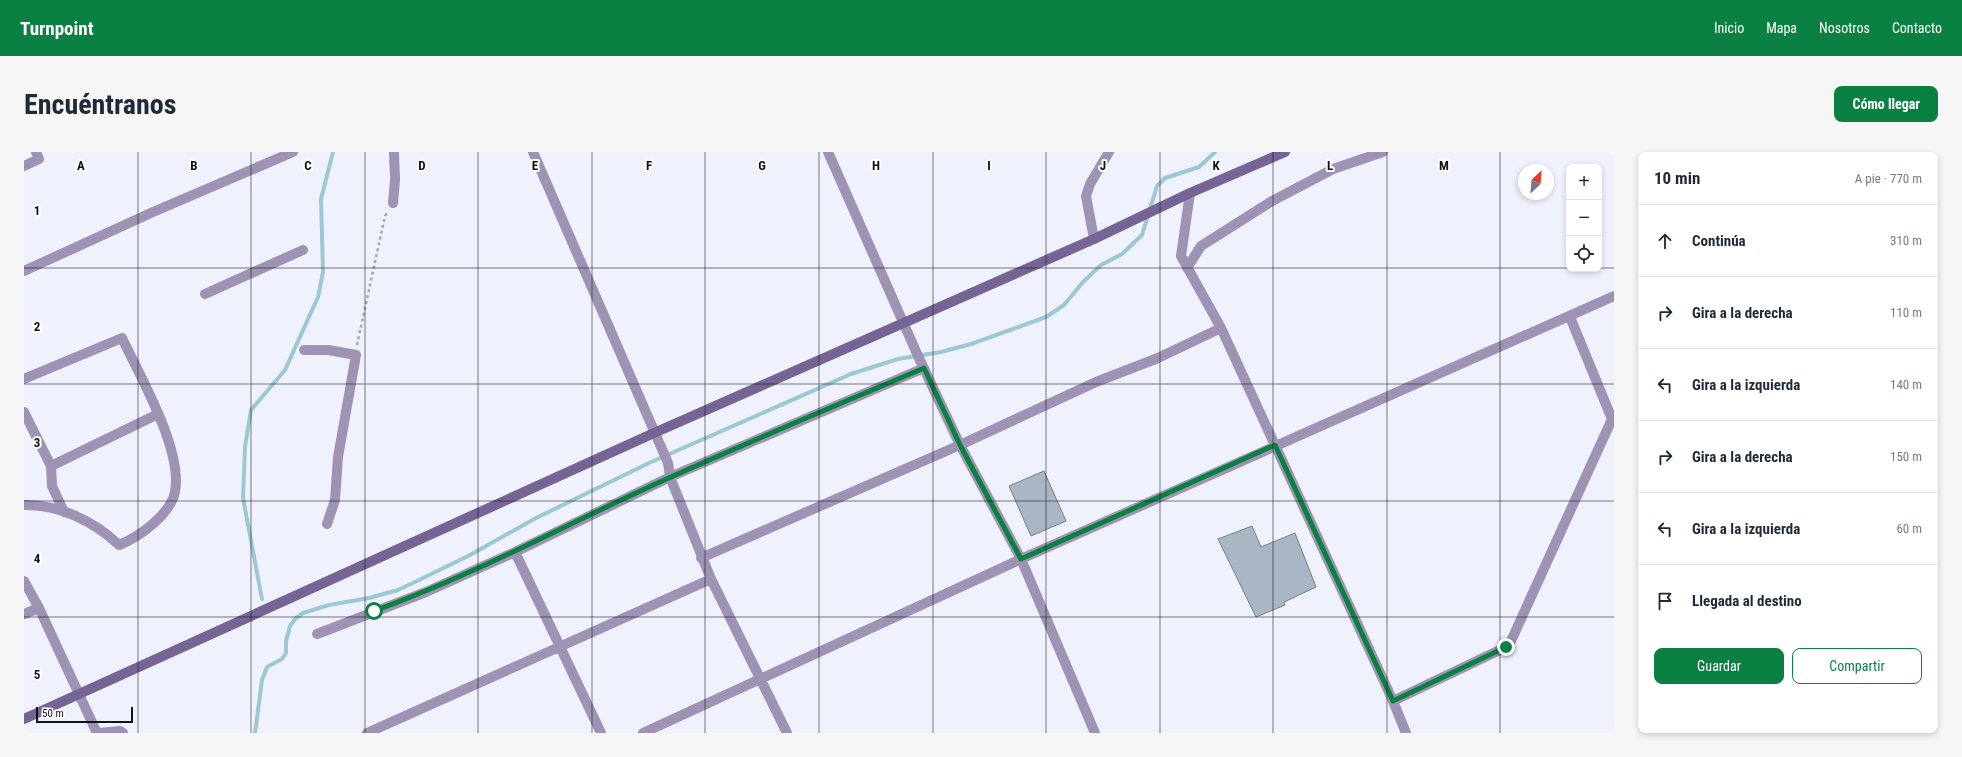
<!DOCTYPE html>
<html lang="es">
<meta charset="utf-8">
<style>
:root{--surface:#fff;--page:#f6f6f7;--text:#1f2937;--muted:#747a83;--line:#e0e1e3;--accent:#0b8043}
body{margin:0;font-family:"Roboto Condensed",sans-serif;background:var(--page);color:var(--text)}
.controls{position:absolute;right:12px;top:12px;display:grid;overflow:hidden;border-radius:8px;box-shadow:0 2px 6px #0003}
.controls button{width:36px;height:36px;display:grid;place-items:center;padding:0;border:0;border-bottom:1px solid var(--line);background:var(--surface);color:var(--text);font:20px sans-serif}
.compass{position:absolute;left:1494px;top:12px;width:36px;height:36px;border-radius:50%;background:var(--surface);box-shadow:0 2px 6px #0003;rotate:26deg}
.scale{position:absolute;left:12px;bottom:10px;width:97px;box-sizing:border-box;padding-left:4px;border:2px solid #111218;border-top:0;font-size:11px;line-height:14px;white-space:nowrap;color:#111218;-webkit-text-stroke:3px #fff;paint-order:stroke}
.stop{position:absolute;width:12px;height:12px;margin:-9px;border:3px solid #0b8043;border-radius:50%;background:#fff}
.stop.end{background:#0b8043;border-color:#fff;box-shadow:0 1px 4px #0008}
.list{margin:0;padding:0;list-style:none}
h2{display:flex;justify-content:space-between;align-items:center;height:52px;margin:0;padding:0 16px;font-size:17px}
h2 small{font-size:13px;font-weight:400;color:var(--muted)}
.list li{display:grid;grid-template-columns:26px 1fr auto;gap:12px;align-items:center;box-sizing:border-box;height:72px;padding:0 16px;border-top:1px solid var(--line)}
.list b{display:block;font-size:15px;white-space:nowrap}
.list em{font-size:13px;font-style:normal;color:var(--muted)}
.actions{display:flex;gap:8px;padding:12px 16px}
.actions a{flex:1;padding:9px 0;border:1px solid var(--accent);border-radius:8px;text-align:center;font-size:14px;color:var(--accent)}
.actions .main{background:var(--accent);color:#fff}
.icon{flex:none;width:22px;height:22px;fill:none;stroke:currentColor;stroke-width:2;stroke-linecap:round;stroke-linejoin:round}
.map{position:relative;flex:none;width:1590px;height:581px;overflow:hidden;border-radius:8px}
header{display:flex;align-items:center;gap:24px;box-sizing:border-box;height:56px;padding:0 20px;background:var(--accent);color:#fff}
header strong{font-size:19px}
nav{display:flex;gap:22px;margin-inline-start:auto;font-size:14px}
.intro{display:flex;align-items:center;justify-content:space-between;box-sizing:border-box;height:96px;padding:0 24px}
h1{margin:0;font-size:28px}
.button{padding:10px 18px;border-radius:8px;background:var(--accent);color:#fff;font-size:14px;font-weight:700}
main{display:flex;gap:24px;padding:0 24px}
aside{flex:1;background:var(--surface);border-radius:8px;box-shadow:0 2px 6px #0003}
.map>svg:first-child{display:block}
</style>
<header>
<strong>Turnpoint</strong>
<nav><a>Inicio</a><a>Mapa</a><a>Nosotros</a><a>Contacto</a></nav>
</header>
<div class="intro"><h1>Encuéntranos</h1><a class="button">Cómo llegar</a></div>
<main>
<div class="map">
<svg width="1590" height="581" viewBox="0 0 1590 581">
<rect width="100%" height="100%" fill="#eff2fd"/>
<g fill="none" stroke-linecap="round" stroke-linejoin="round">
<path stroke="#9cc7d5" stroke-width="4" d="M238,447L219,346L221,295L227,258L261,218L294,145L299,120L297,47L309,0
M231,581L238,528L243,515L258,507L262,501V489L266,474L272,466L279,461L305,453L345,446L374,438L391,430L446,403L512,366L625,311L827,222L874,207L917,200L947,192L1022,165L1040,153L1059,130L1077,113L1098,102L1118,83L1133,34L1141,26L1175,15L1191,0"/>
</g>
<path fill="#a9b7c4" stroke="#73808c" d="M1020,319L1042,369L1007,384L985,334Z
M1228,374L1237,395L1271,381L1292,435L1260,450L1261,453L1232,465L1194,387Z"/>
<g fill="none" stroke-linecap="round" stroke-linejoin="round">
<path stroke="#a4a7b0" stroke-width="2.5" stroke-dasharray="3 3" stroke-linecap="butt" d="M333,193L361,64L364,60"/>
<path stroke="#9e93b4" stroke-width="10" d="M509,0L644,311L646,325L687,427L763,581
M804,0L894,204L936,293L997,407L1071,581
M0,14L15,7L12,0
M1166,41L1157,104L1197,176L1369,549L1382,581
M369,51L371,28L370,0
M1070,87L1062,44L1066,32L1085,0
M1163,116L1177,94L1248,49L1309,17L1359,0
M0,119L129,60L269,0
M181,142L279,98
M280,198H304L332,203L314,305L311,348L303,372
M0,227L98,186C116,224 159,298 151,340C146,363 115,385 95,393C70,369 34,352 0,353
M0,260L27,314L134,262
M27,314L28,334L40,360
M491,400L577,581
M677,406L936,293L1072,230L1134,206L1197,176
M0,429L15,456L73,581
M0,462L15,456
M293,482L402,440L491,400L646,325L900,216
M1369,549L1482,495L1487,489L1588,267L1546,165
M75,581L96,579L99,581
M343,581L687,427
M619,581L997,407L1590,144"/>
<path stroke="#766594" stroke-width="10" d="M0,567L630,281L1070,87L1166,41L1261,0"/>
</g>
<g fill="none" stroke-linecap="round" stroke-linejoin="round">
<path stroke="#0b8043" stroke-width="5" d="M350,459C453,422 548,369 647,325C731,287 816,252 900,216L936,293L997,407L1251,293L1369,549L1482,495"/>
</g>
<path fill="none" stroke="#111218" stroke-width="1" stroke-opacity="0.55" d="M114,0V581M227,0V581M341,0V581M454,0V581M568,0V581M681,0V581M795,0V581M909,0V581M1022,0V581M1136,0V581M1249,0V581M1363,0V581M1476,0V581M0,116H1545M1575,116H1590M0,232H1590M0,349H1590M0,465H1590"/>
<g font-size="13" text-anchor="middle" font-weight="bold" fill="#111218" stroke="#fff" stroke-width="4" stroke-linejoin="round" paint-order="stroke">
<text x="57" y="18">A</text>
<text x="170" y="18">B</text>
<text x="284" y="18">C</text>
<text x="398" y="18">D</text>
<text x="511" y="18">E</text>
<text x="625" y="18">F</text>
<text x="738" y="18">G</text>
<text x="852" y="18">H</text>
<text x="965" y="18">I</text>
<text x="1079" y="18">J</text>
<text x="1192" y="18">K</text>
<text x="1306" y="18">L</text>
<text x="1420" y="18">M</text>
<text x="13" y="63">1</text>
<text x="13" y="179">2</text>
<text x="13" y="295">3</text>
<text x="13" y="411">4</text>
<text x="13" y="527">5</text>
</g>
</svg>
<div class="controls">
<button>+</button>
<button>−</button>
<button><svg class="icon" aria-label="locate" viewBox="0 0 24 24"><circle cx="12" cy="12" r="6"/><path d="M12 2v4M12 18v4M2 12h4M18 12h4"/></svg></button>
</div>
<svg class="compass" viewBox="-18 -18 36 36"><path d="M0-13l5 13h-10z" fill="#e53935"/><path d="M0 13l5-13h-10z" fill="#747a83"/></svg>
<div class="scale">50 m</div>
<div class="stop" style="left:350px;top:459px"></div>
<div class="stop end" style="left:1482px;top:495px"></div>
</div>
<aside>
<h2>10 min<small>A pie · 770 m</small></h2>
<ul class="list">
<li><svg class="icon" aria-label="ahead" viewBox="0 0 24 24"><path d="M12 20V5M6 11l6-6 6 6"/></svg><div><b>Continúa</b></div><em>310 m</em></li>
<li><svg class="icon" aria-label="right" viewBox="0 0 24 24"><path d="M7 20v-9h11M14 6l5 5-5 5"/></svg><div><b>Gira a la derecha</b></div><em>110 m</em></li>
<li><svg class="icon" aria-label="left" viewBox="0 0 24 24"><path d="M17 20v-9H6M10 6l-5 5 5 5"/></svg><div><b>Gira a la izquierda</b></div><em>140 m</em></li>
<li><svg class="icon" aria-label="right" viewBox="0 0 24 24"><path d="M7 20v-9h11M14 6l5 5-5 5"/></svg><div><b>Gira a la derecha</b></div><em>150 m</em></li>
<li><svg class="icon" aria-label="left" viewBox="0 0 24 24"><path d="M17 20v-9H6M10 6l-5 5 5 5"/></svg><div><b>Gira a la izquierda</b></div><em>60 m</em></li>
<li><svg class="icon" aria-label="arrive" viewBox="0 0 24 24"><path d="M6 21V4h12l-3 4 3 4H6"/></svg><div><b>Llegada al destino</b></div></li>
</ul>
<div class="actions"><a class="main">Guardar</a><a>Compartir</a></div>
</aside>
</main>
